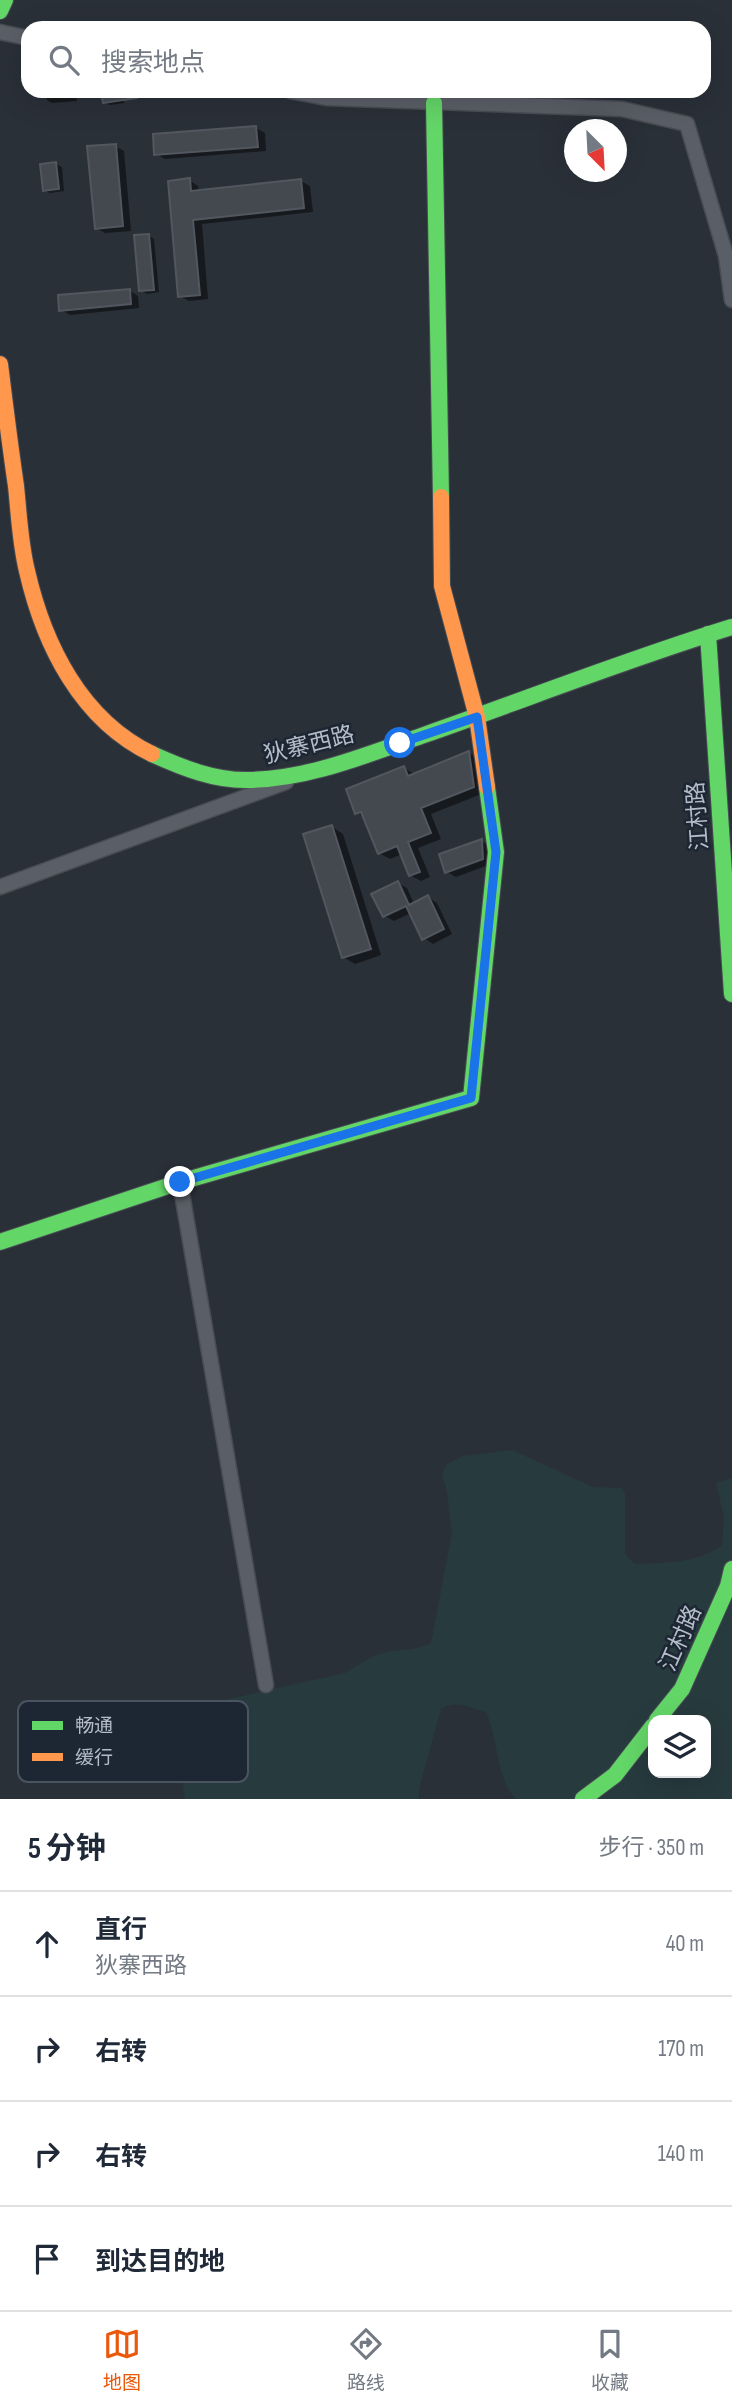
<!DOCTYPE html>
<html lang="zh">
<meta charset="utf-8">
<style>
:root{--surface:#fff;--page:#f6f6f7;--text:#1f2937;--muted:#747a83;--line:#e0e1e3;--accent:#ea580c}
body{margin:0;font-family:"Sofia Sans Condensed","Noto Sans SC",sans-serif;background:var(--page);color:var(--text)}
.controls{position:absolute;right:21px;bottom:21px;display:grid;overflow:hidden;border-radius:14px;box-shadow:0 7px 28px #0002}
.controls button{width:63px;height:63px;display:grid;place-items:center;padding:0;border:0;border-bottom:2px solid var(--line);background:var(--surface);color:var(--text);font:35px sans-serif}
.compass{position:absolute;left:564px;top:119px;width:63px;height:63px;border-radius:50%;background:var(--surface);box-shadow:0 7px 28px #0002;rotate:156deg}
.stop{position:absolute;width:21px;height:21px;margin:-16px;border:5px solid #1a73e8;border-radius:50%;background:#fff}
.stop.end{background:#1a73e8;border-color:#fff;box-shadow:0 2px 7px #0008}
.list{margin:0;padding:0;list-style:none}
h2{display:flex;justify-content:space-between;align-items:center;height:91px;margin:0;padding:0 28px;font-size:30px}
h2 small{font-size:23px;font-weight:400;color:var(--muted)}
.list li{display:grid;grid-template-columns:46px 1fr auto;gap:21px;align-items:center;box-sizing:border-box;height:105px;padding:0 28px;border-top:2px solid var(--line)}
.list b{display:block;font-size:26px;white-space:nowrap}
.list p{margin:0;font-size:23px;white-space:nowrap;color:var(--muted)}
.list em{font-size:23px;font-style:normal;color:var(--muted)}
.icon{flex:none;width:38px;height:38px;fill:none;stroke:currentColor;stroke-width:2;stroke-linecap:round;stroke-linejoin:round}
.map{position:relative;flex:none;width:732px;height:1799px;overflow:hidden}
.search{position:absolute;background:var(--surface);box-shadow:0 7px 28px #0002;left:21px;right:21px;top:21px;height:77px;display:flex;align-items:center;gap:18px;box-sizing:border-box;padding:0 24px;border-radius:21px;color:var(--muted);font-size:26px}
.sheet{height:511px;background:var(--surface)}
nav{display:flex;justify-content:space-around;align-items:center;box-sizing:border-box;height:98px;border-top:2px solid var(--line);background:var(--surface);font-size:19px;color:var(--muted)}
nav a{display:grid;justify-items:center;gap:4px}
nav .on{color:var(--accent)}
.map>svg:first-child{display:block}
</style>
<div class="map">
<svg width="732" height="1799" viewBox="0 0 732 1799">
<rect width="100%" height="100%" fill="#2a3038"/>
<path fill="#273a3e" fill-rule="evenodd" d="M512,1450L593,1487L622,1488L625,1494V1554L635,1564C662,1563 700,1563 722,1545L724,1518L716,1483L732,1478V1799H516C495,1777 499,1739 486,1712C472,1708 454,1699 441,1709L419,1789V1799H185L175,1727L176,1716L184,1709L345,1673C358,1665 371,1656 386,1652C401,1649 417,1651 431,1643L452,1533L447,1491L442,1475L446,1465L463,1456ZM653,1720H706V1773H653Z"/>
<path fill="#0007" d="M46,91H76L77,101L52,103L47,100Z
M103,91H122L124,103L110,105L104,102Z
M256,128L265,133L266,151L165,159L156,154Z
M115,146L124,151L131,231L105,233L96,228Z
M56,164L62,167L64,191L50,193L44,190Z
M189,180L198,186L199,192L301,181L310,186L313,212L202,224L208,299L189,301L179,296Z
M148,235L154,239L159,292L147,294L141,290Z
M129,290L138,296L139,308L70,315L61,310Z
M469,753L480,759L484,793L431,814L441,839L418,848L430,877L421,881L410,875L402,854L390,859L379,853L365,817L357,813L404,768L416,775Z
M332,827L343,834L381,955L355,964L343,957Z
M482,841L490,846L491,864L456,877L447,872Z
M397,883L407,888L414,904L428,897L437,903L452,934L433,944L424,938L411,913L394,921L385,916Z"/>
<path fill="#444950" stroke="#52575f" stroke-width="2" d="M101,91H136L137,98L103,103Z
M256,126L258,147L154,155L153,134Z
M116,144L123,226L95,229L87,146Z
M56,162L59,189L43,191L40,164Z
M190,178L191,191L301,179L304,208L193,220L200,295L178,297L168,181Z
M149,234L154,290L139,291L134,235Z
M130,289L131,304L59,311L58,295Z
M469,751L474,787L421,808L431,833L408,842L420,872L409,876L397,846L378,854L361,812L355,814L346,789L404,766L408,776Z
M332,825L371,949L342,958L303,834Z
M482,839L483,859L445,873L439,854Z
M398,881L409,905L428,895L444,929L422,940L406,906L383,917L371,894Z"/>
<g fill="none" stroke-linecap="round" stroke-linejoin="round">
<g stroke="#484c53" stroke-width="17">
<path id="street" d="M0,32L28,38
M290,91L326,98L622,109L687,124L726,256L732,300
M0,887L286,782
M180,1182L266,1685"/>
</g>
<g stroke="#484c53" stroke-width="18">
<path id="fast" d="M0,11L5,0
M434,103L441,497
M708,634L732,994
M152,754C183,768 215,781 249,780C310,779 368,754 424,735C527,699 628,659 732,627
M0,1242L180,1182L471,1098L496,852L487,787
M657,1720L682,1689L728,1586L732,1569
M583,1799L615,1775L653,1726"/>
</g>
<g stroke="#484c53" stroke-width="18">
<path id="slow" d="M0,364C5,405 10,445 16,486C19,514 20,543 27,571C44,645 81,720 152,754
M441,497L442,586L477,717L487,787"/>
</g>
<use href="#street" stroke="#5a5e66" stroke-width="14"/>
<use href="#fast" stroke="#63d668" stroke-width="16"/>
<use href="#slow" stroke="#ff974d" stroke-width="16"/>
</g>
<g fill="none" stroke-linecap="round" stroke-linejoin="round">
<path stroke="#1a73e8" stroke-width="9" d="M180,1182L471,1098L496,852L477,717L400,743"/>
</g>
<g text-anchor="middle" stroke-width="5" stroke-linejoin="round" paint-order="stroke">
<g font-size="23" fill="#b4bcc9" stroke="#1d2633">
<text transform="translate(309 744) rotate(-14)" y="8">狄寨西路</text>
<text transform="translate(697 816) rotate(-94)" y="8">江村路</text>
<text transform="translate(680 1638) rotate(-66)" y="8">江村路</text>
</g>
</g>
<rect x="18" y="1701" width="230" height="81" rx="10" fill="#1d2633" stroke="#4a5360" stroke-width="2"/>
<rect x="32" y="1721" width="31" height="9" fill="#63d668"/>
<rect x="32" y="1753" width="31" height="8" fill="#ff974d"/>
<g font-size="19" fill="#b4bcc9">
<text x="75" y="1732">畅通</text>
<text x="75" y="1764">缓行</text>
</g>
</svg>
<div class="controls">
<button><svg class="icon" aria-label="layers" viewBox="0 0 24 24"><path d="M12 4l9 5-9 5-9-5zM3 14l9 5 9-5"/></svg></button>
</div>
<svg class="compass" viewBox="-18 -18 36 36"><path d="M0-13l5 13h-10z" fill="#e53935"/><path d="M0 13l5-13h-10z" fill="#747a83"/></svg>
<div class="stop" style="left:400px;top:743px"></div>
<div class="stop end" style="left:180px;top:1182px"></div>
<div class="search"><svg class="icon" aria-label="search" viewBox="0 0 24 24"><circle cx="10" cy="10" r="6"/><path d="M15 15l6 6"/></svg>搜索地点</div>
</div>
<section class="sheet">
<h2>5 分钟<small>步行 · 350 m</small></h2>
<ul class="list">
<li><svg class="icon" aria-label="ahead" viewBox="0 0 24 24"><path d="M12 20V5M6 11l6-6 6 6"/></svg><div><b>直行</b><p>狄寨西路</p></div><em>40 m</em></li>
<li><svg class="icon" aria-label="right" viewBox="0 0 24 24"><path d="M7 20v-9h11M14 6l5 5-5 5"/></svg><div><b>右转</b></div><em>170 m</em></li>
<li><svg class="icon" aria-label="right" viewBox="0 0 24 24"><path d="M7 20v-9h11M14 6l5 5-5 5"/></svg><div><b>右转</b></div><em>140 m</em></li>
<li><svg class="icon" aria-label="arrive" viewBox="0 0 24 24"><path d="M6 21V4h12l-3 4 3 4H6"/></svg><div><b>到达目的地</b></div></li>
</ul>
</section>
<nav>
<a class="on"><svg class="icon" aria-label="map" viewBox="0 0 24 24"><path d="M3 6l6-2 6 2 6-2v14l-6 2-6-2-6 2zM9 4v14M15 6v14"/></svg>地图</a>
<a><svg class="icon" aria-label="directions" viewBox="0 0 24 24"><path d="M12 3l9 9-9 9-9-9zM9 14v-3h6M13 9l2 2-2 2"/></svg>路线</a>
<a><svg class="icon" aria-label="saved" viewBox="0 0 24 24"><path d="M7 4h10v16l-5-4-5 4z"/></svg>收藏</a>
</nav>
